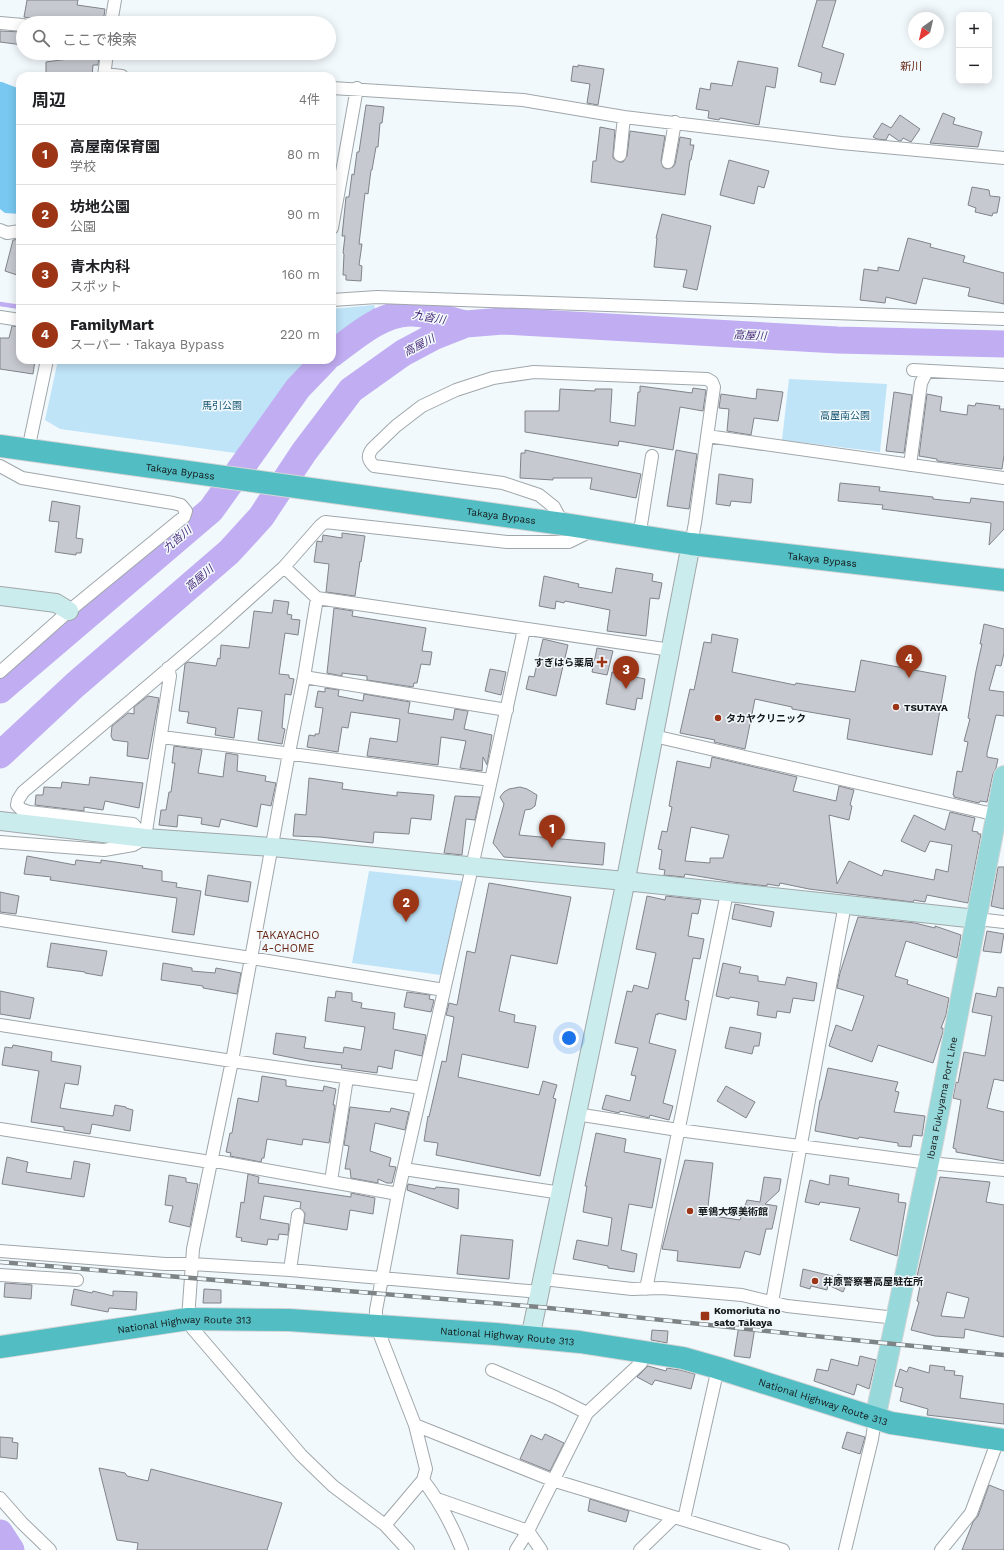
<!DOCTYPE html>
<html lang="ja">
<meta charset="utf-8">
<style>
:root{--surface:#fff;--page:#f2f2f2;--text:#202124;--muted:#757577;--line:#e0e0e0;--accent:#9c3416}
body{margin:0;font-family:"Work Sans","Noto Sans JP",sans-serif;background:var(--page);color:var(--text)}
.controls{position:absolute;right:12px;top:12px;display:grid;overflow:hidden;border-radius:8px;box-shadow:0 2px 10px #0003}
.controls button{width:36px;height:36px;display:grid;place-items:center;padding:0;border:0;border-bottom:1px solid var(--line);background:var(--surface);color:var(--text);font:20px sans-serif}
.compass{position:absolute;left:908px;top:12px;width:36px;height:36px;border-radius:50%;background:var(--surface);box-shadow:0 2px 10px #0003;rotate:214deg}
.you{position:absolute;left:569px;top:1038px;width:14px;height:14px;margin:-10px;border:3px solid #fff;border-radius:50%;background:#1a73e8;box-shadow:0 0 0 6px #1a73e833}
.badge{display:grid;place-items:center;width:26px;height:26px;border-radius:50%;background:var(--accent);color:#fff;font-size:13px;font-weight:700}
.pin{position:absolute;translate:-50% -33px;filter:drop-shadow(0 1px 2px #0008)}
.pin::after{content:'';position:absolute;top:21px;width:14px;height:12px;background:inherit;clip-path:polygon(0 0,100% 0,50% 100%)}
.list{margin:0;padding:0;list-style:none}
h2{display:flex;justify-content:space-between;align-items:center;height:52px;margin:0;padding:0 16px;font-size:17px}
h2 small{font-size:13px;font-weight:400;color:var(--muted)}
.list li{display:grid;grid-template-columns:26px 1fr auto;gap:12px;align-items:center;box-sizing:border-box;height:60px;padding:0 16px;border-top:1px solid var(--line)}
.list b{display:block;font-size:15px;white-space:nowrap}
.list p{margin:0;font-size:13px;white-space:nowrap;color:var(--muted)}
.list em{font-size:13px;font-style:normal;color:var(--muted)}
.icon{flex:none;width:22px;height:22px;fill:none;stroke:currentColor;stroke-width:2;stroke-linecap:round;stroke-linejoin:round}
.map{position:relative;flex:none;width:1004px;height:1550px;overflow:hidden}
.search{position:absolute;background:var(--surface);box-shadow:0 2px 10px #0003;left:16px;top:16px;width:320px;height:44px;display:flex;align-items:center;gap:10px;box-sizing:border-box;padding:0 14px;border-radius:22px;color:var(--muted);font-size:15px}
.panel{position:absolute;background:var(--surface);box-shadow:0 2px 10px #0003;left:16px;top:72px;width:320px;height:292px;border-radius:12px}
.map>svg:first-child{display:block}
</style>
<div class="map">
<svg width="1004" height="1550" viewBox="0 0 1004 1550">
<rect width="100%" height="100%" fill="#f2f9fd"/>
<path fill="#bfe3f7" d="M374,305L378,317L349,330L332,344V309Z
M58,360H313L243,454L60,429L45,420Z
M789,379L887,384L880,452L782,440Z
M369,871L462,881L441,975L352,963Z"/>
<path fill="#78c8f1" d="M0,82H2L20,89V214L5,213L0,209Z"/>
<g fill="none" stroke-linecap="round" stroke-linejoin="round">
<path stroke="#c1adf2" stroke-width="4.5" d="M0,304L20,307
M374,311L394,309L408,312"/>
<path stroke="#c1adf2" stroke-width="27" d="M332,354C354,338 380,314 409,313C428,312 448,320 466,324
M0,690L211,510L298,388L325,360
M0,755L75,685L229,552L261,517L304,452L351,390L403,353L433,337L466,324L503,321L837,340L1004,344
M0,1533L11,1550"/>
</g>
<path fill="#c6c9cf" stroke="#81848a" fill-rule="evenodd" d="M27,0H78L77,5L105,9L103,23H56L24,17Z
M817,0H836L822,47L844,54L835,85L820,82L822,73L798,66Z
M0,31L23,32V45L0,42Z
M82,53H99L98,65H93L92,76H46V62L83,57Z
M738,61L778,68L775,88L766,86L759,125L720,118L719,120L708,118L709,111L696,109L700,88L710,90L711,83L732,86Z
M578,65L604,69L598,105L587,103L590,84L571,81L573,66L578,67Z
M366,105L384,107L382,123H380L378,147H376L372,170H371L368,194L365,193L359,244H362L359,265L362,266L361,281L346,280V275H343L344,254L343,253L345,236H342L346,197H349L352,174L354,175L357,152H359Z
M943,113L955,118L953,124L982,132L978,147L930,143Z
M900,115L920,129L911,142L903,138L901,141H899L889,134L886,140L877,139L873,137L882,123L891,128Z
M600,127L615,130L613,155V158L619,162H623L627,156L630,131L665,136L661,161L663,167L667,169L673,167L675,164L680,137L691,139L690,145H694L691,160H690L685,195L591,182L593,161H596Z
M729,160L769,171L764,188L758,186L754,204L720,195Z
M972,187L989,190L990,196L1000,197L997,213H993L992,216L975,212L976,208L968,205Z
M662,214L711,226L697,290L683,287L687,270L654,267L657,238H656Z
M908,238L931,244L930,247L965,256L963,262L1004,273V304L968,296L970,288L923,278L916,304L886,297L885,303L860,300L864,269L878,271V267L899,271Z
M20,239V276L5,271L13,240Z
M12,326L20,327V360H35L33,374L0,369V338H9Z
M640,386L692,393L693,388L706,390L703,411L680,407L673,450L619,441L618,446L525,432V411H559L560,389L595,391V389H612L610,422L635,426L638,392H640Z
M757,389L783,392L778,421L754,418L751,435L727,431L729,409L719,408L721,394L756,399Z
M894,392L912,395L904,453L886,451Z
M927,394L942,397L940,411L967,415L968,405L975,406L976,403L1000,406L999,409H1004V455L1002,469L937,461V459L919,456Z
M525,450L641,474L636,498L590,489L592,478H553V480L520,478L521,453H525Z
M676,450L697,454L689,509L667,506Z
M719,474L753,479L751,503L731,501L730,506L716,504Z
M840,483L880,487L879,491L933,497V499L970,503L971,498L1004,502V529L989,545L991,523L882,509L883,505L838,501Z
M52,501L80,506L76,538L83,539L81,553H76V555L55,552L59,522L49,521Z
M342,533L365,536L361,562L360,561L355,596L326,592L329,564L314,562L317,541L322,542L323,535L342,538Z
M616,568L653,574L652,581L662,583L659,599L650,598L646,636L607,631L610,610L565,601L564,603L556,601L555,609L539,606L544,576L579,584L578,587L612,593Z
M274,600L289,602L287,614L292,615L291,619L300,620L298,635L285,633L279,674L289,675V678L294,679L291,695L285,694L282,728L285,729L282,744L258,740L262,711L238,708L234,738L215,735L216,728L187,723L189,712L179,711L185,664L188,662L216,666L218,658L220,659L221,645L249,648L254,611L272,613Z
M334,608L353,611L352,616L426,628L422,651L432,652L430,665L421,664L417,683H414L413,687L367,680V676L342,673V676L327,673Z
M984,624L1004,629V653L1001,666L996,665L989,690L1004,692V716L996,715L987,753V757L998,759L996,768L993,774L987,802L980,801L979,803L954,797V795H953L957,771L962,772L968,742L964,741L970,719L968,718L976,671L982,644H980Z
M712,634L738,639L732,672L795,685L796,683L855,692L861,660L946,676L932,755L847,739L850,719L792,709V707L755,699L745,749L714,742L715,740L680,733L690,689L694,690L704,642L711,643Z
M543,639L568,645L556,696L526,689L529,676L534,677Z
M597,648L613,651L607,675L592,672Z
M490,669L506,672L501,695L485,691Z
M612,672L645,679L642,699L637,698L635,710L606,704Z
M325,688L339,690L338,696L363,701L364,694L410,702L408,713L453,720L455,709L468,711L464,729L492,735L487,765L483,757L482,771L460,768L466,741L441,737L438,765L367,756L370,738L397,742L400,719L351,712L348,728L342,727L338,752L307,747L309,735L315,736V734H319L323,708L315,707L318,691L325,692Z
M148,696L159,698L148,759L127,756L128,742L113,740L111,736L112,726L128,713L134,714V707Z
M174,746L202,750L198,773L223,777L226,753L238,755L237,771L266,776L265,781L276,783L271,806L261,804L257,827L221,819L219,827L201,824L202,818L178,815L177,827L159,825L161,810H166L169,792H171L175,763H172Z
M712,757L797,777L793,791L836,801L839,786L854,790L850,805L852,806L849,820L829,815L837,884L849,861L882,876L884,870L934,880L936,869L948,872L952,845L930,841L925,852L901,841L914,815L945,830L950,812L975,818L972,831L978,832V834H981L968,903L927,895L925,902L914,900L913,902L809,889L780,883L779,886L767,884V886L733,882L685,874L684,877L664,875L665,870L659,869L662,850L658,849L662,831L667,832L672,807L669,806L677,761L710,768ZM691,827L729,835L723,858H710V863L685,861Z
M90,777L143,783L139,808L105,801L103,810L84,807V811L35,805L36,795H43L44,787L61,788L62,782L89,785Z
M309,778L343,783L342,789L397,796V792L434,795L431,820L411,818L409,834L374,832L373,843L320,837L293,836L295,814L306,815Z
M520,787L527,789L537,795L535,806L531,809L525,810L519,835L605,843L603,865L504,857L493,843L504,804L500,797L504,792L509,789Z
M455,796L480,797L475,820L466,819L462,855L444,853Z
M27,856L75,865L76,860L101,863V860L143,866L142,868L162,871V881L177,883L176,887L201,891L194,935L172,932L177,898L50,880L51,877L24,874Z
M998,867H1004V909L991,906Z
M208,875L251,882L248,902L205,895Z
M489,883L571,897L557,964L511,955L499,1011L515,1015L514,1022L536,1026L528,1068L462,1054L458,1077L539,1095L543,1081L557,1085L553,1098L556,1099L540,1176L436,1155L438,1143L424,1141L428,1116L429,1117L442,1061L446,1062L454,1017L446,1015L449,1003L457,1005L467,951L475,953Z
M0,892L19,896L16,914L0,912Z
M647,896L665,900L666,896L701,900L698,914L692,913L688,936L704,939L700,959L693,958L685,1000L689,1001L686,1020L658,1013V1015L656,1014L649,1043L676,1050L663,1103L673,1106L669,1120L650,1115L649,1118L620,1111L619,1113L602,1109L606,1095L630,1101L636,1076L631,1075L638,1048L615,1043L627,991L632,992L634,985L648,989L656,953L636,949Z
M735,904L774,912L771,927L732,919Z
M858,917L915,923L935,928V926L961,935L957,958L906,941L895,976L908,980L907,984L949,998L946,1015L941,1028H943V1032L933,1063L878,1045L872,1062L829,1046L836,1025L852,1031L864,996L837,988L840,973Z
M987,931L1004,934L1001,953L983,951Z
M51,943L107,951L102,976L85,973V972L47,967Z
M163,963L192,968V971L215,973L216,968L241,973L237,994L203,988V986L161,980Z
M723,963L741,967L739,973L758,976V981L785,985L787,977L817,983L814,1001L793,998L790,1013L777,1011L776,1018L757,1015L759,1002L730,997L729,999L716,996Z
M998,987L1004,988V1081L994,1079L987,1108L1004,1112V1161L956,1152V1149L953,1148L961,1100L953,1098L956,1082L958,1083L964,1052L985,1056L992,1016L972,1012L976,993L996,997Z
M0,991L34,998L30,1019L0,1014Z
M336,991L352,993V1001L362,1003L361,1008L395,1013L393,1029L426,1035L422,1056L395,1050L392,1069L378,1066L377,1073L341,1068L342,1065L309,1061L273,1054L276,1033L306,1037L304,1048L343,1053L344,1047L361,1050L365,1027L325,1021L328,997L335,998Z
M407,992L430,995L429,999L434,1000L431,1012L404,1007Z
M730,1027L761,1033L759,1046H754L752,1054L725,1048Z
M13,1045L52,1052L51,1061L81,1066L78,1085L65,1083L60,1108L113,1116L115,1105L126,1107V1108L133,1110L130,1131L92,1124L90,1134L64,1130V1127L31,1122L39,1071L2,1065L5,1047L12,1048Z
M828,1068L898,1082L895,1091L899,1092L894,1112L925,1116L922,1136L913,1135L911,1147L898,1146V1143L859,1137L858,1139L815,1131L820,1100H821Z
M262,1076L286,1080V1086L323,1091L324,1086L336,1089L333,1105H335L329,1143L303,1139L302,1145L267,1139L264,1158H262L261,1162L230,1156L231,1153L226,1152L230,1133H232L238,1098L258,1102Z
M726,1086L755,1102L746,1118L717,1101Z
M350,1107L390,1112L391,1108L409,1112L405,1130L375,1123L370,1151L391,1158L389,1166L396,1167L392,1183H387L378,1179V1183L351,1178L350,1169H345L349,1146L344,1145Z
M596,1133L626,1139L624,1152L661,1159L652,1208L629,1204L621,1250L637,1254L634,1272L608,1268V1266L573,1259L577,1240L608,1246L612,1218L583,1212L587,1186H585Z
M7,1157L28,1162L26,1172L71,1179L74,1161L90,1164L84,1197L2,1184Z
M685,1160L713,1163L707,1215L740,1220L747,1200L760,1202L764,1177L781,1179L779,1191L765,1204L777,1206L772,1229H766L760,1255L745,1251L740,1268L677,1261L678,1251L662,1249Z
M248,1174L259,1177L258,1183L351,1197V1193L375,1198L373,1214L350,1210L347,1230L304,1223L305,1213L300,1208L301,1202L264,1196L260,1219L289,1224L288,1235L279,1234L278,1240L268,1239L267,1245L241,1241L242,1238L236,1237L241,1202L244,1203Z
M169,1175L186,1178V1182L198,1184L190,1227L169,1222L173,1206L165,1205Z
M830,1175L849,1178L848,1185L899,1194L898,1202L906,1203L897,1256L850,1240L860,1208L820,1202L819,1205L805,1202L810,1180L829,1185Z
M940,1177L990,1182L986,1202L1004,1205V1337L965,1329L964,1338L935,1336L911,1330L919,1302L917,1301L920,1286L915,1285ZM947,1292L969,1298L964,1318L941,1316Z
M408,1184L435,1189L436,1187L459,1189L458,1209L407,1190Z
M461,1235L513,1240L509,1279L457,1274Z
M803,1269L836,1277L838,1274L849,1279L843,1292L828,1285L827,1290L811,1286L810,1289L800,1286Z
M5,1283L32,1285L31,1299L4,1297Z
M74,1289L92,1293L93,1291L113,1296V1291L137,1292L136,1310L109,1308L108,1312L71,1305Z
M204,1289L221,1290V1303H203Z
M740,1319L756,1321L750,1358L734,1356Z
M652,1330L668,1331L667,1343L651,1340Z
M860,1356L876,1360L869,1389L857,1384L854,1395L814,1381L817,1369L828,1371L831,1359L858,1366Z
M930,1365L945,1367L944,1370L955,1371L954,1375L963,1376L960,1398L1004,1404V1424L927,1415L928,1409L900,1401L903,1388L895,1386L900,1369L907,1372L909,1367L929,1373Z
M648,1366L666,1371L667,1368L680,1370L695,1374L691,1389L655,1380L652,1385L637,1377Z
M847,1432L865,1437L860,1454L842,1448Z
M545,1434L564,1443L550,1471L520,1459L531,1435L542,1440Z
M0,1437L13,1438L12,1442L18,1443L17,1459L0,1457Z
M99,1468L125,1473L127,1476L148,1481L151,1469L282,1503L267,1550H137L138,1543L117,1540Z
M989,1485L1004,1491V1550H962L973,1522L978,1516Z
M590,1499L629,1511L626,1522L588,1511Z"/>
<g fill="none" stroke-linecap="round" stroke-linejoin="round">
<g stroke="#a0a7aa" stroke-width="14">
<path id="street" d="M0,23L23,25
M111,23L115,0
M105,74L122,76
M104,76L107,53
M332,88L523,100L624,117L841,143L1004,158
M620,155L624,117
M668,162L675,122
M332,228L357,88
M0,230L7,233L20,231
M332,300L377,297L1004,319
M0,317L20,320
M913,370L1004,375
M707,436L1004,478
M28,450L47,360
M910,465L921,383L927,371
M0,466L22,478L173,503L181,505L186,511L184,517L180,520L69,611L0,672
M563,524L554,507L539,495L503,483L374,466C368,460 367,456 372,449L396,426L422,406L456,390L493,378L534,372L707,379L712,382L714,387L695,523L691,544
M639,537L652,456
M284,567L317,598
M304,677L507,710
M654,736L997,815
M162,737L491,780
M145,838L133,824L29,812L21,809L17,805L18,800L23,792L215,629L273,577L284,567L320,526L325,522L507,542H569L593,530
M145,838L170,676L168,668
M0,842L104,850L133,845L144,839
M977,919L1004,922
M0,920L251,958L444,990
M0,1025L232,1061L422,1088
M576,1114L678,1130L929,1163L1004,1170
M0,1129L204,1161L221,1162L398,1194
M404,1169L561,1193
M331,1181L347,1078
M0,1251L165,1264H192L290,1270L540,1292
M290,1270L298,1215
M0,1275L77,1280
M543,1279L632,1289L662,1288L742,1295L787,1306L896,1318
M646,1289L727,893
M772,1302L845,904
M492,1370L555,1397L587,1413
M415,1425L552,1480L783,1550
M423,1480C440,1502 452,1525 462,1550
M0,1498L22,1523L50,1550
M437,1499L528,1531L541,1550
M684,1519L718,1368
M385,1525L423,1480L426,1469L415,1425L376,1325V1310L398,1194L472,867L524,629
M408,1550L385,1525L333,1486L301,1455L193,1329L188,1319L193,1249L232,1061L289,753L304,677L317,598L671,650
M516,1550L528,1531L587,1413L641,1363L646,1352
M640,1550L674,1517
M845,1550L872,1439L875,1419
M941,1550L971,1513L995,1448L996,1439"/>
</g>
<g stroke="#a0a7aa" stroke-width="20">
<path id="secondary" d="M0,596L56,603L69,611
M0,821L145,838L272,847L625,881L977,919
M530,1338L623,894L691,544"/>
</g>
<g stroke="#d5d5d6" stroke-width="22">
<g id="primary">
<path id="s1" d="M875,1419L932,1147L1004,776"/>
</g>
</g>
<g stroke="#d5d5d6" stroke-width="24">
<g id="highway">
<path id="s2" d="M0,446L563,524L691,544L1004,580"/>
<path id="s3" d="M0,1347L188,1319L289,1320L495,1334L580,1342L683,1358L718,1368L891,1423L1004,1440"/>
</g>
</g>
<use href="#street" stroke="#fff" stroke-width="12"/>
<use href="#secondary" stroke="#cbeced" stroke-width="18"/>
<use href="#primary" stroke="#97d8db" stroke-width="20"/>
<use href="#highway" stroke="#52bec3" stroke-width="22"/>
<g stroke="#7e8385" stroke-width="4.5">
<path id="rail" d="M0,1262L539,1307L814,1336L1004,1355"/>
</g>
<use href="#rail" stroke="#f2f9fd" stroke-width="3" stroke-dasharray="9" stroke-linecap="butt"/>
</g>
<g fill="#9c3416" stroke="#f2f9fd" stroke-width="1.5">
<path d="M600 656h4v4h4v4h-4v4h-4v-4h-4v-4h4z"/>
<circle cx="896" cy="707" r="4"/>
<circle cx="718" cy="718" r="4"/>
<circle cx="690" cy="1211" r="4"/>
<circle cx="815" cy="1281" r="4"/>
<rect x="700" y="1311" width="10" height="10" rx="2"/>
</g>
<g text-anchor="middle" stroke-width="3" stroke-linejoin="round" paint-order="stroke">
<g font-size="10" fill="#165571" stroke="#f2f9fd">
<text x="222" y="409">馬引公園</text>
<text x="845" y="419">高屋南公園</text>
</g>
<g font-size="10" fill="#151819" stroke="#f2f9fd">
<text dy="4" stroke="none"><textPath href="#s2" startOffset="182">Takaya Bypass</textPath></text>
<text dy="4" stroke="none"><textPath href="#s2" startOffset="506">Takaya Bypass</textPath></text>
<text dy="4" stroke="none"><textPath href="#s2" startOffset="830">Takaya Bypass</textPath></text>
<text dy="4" stroke="none"><textPath href="#s1" startOffset="328">Ibara Fukuyama Port Line</textPath></text>
<text dy="4" stroke="none"><textPath href="#s3" startOffset="186">National Highway Route 313</textPath></text>
<text dy="4" stroke="none"><textPath href="#s3" startOffset="510">National Highway Route 313</textPath></text>
<text dy="4" stroke="none"><textPath href="#s3" startOffset="834">National Highway Route 313</textPath></text>
</g>
<g font-size="10" font-weight="bold" fill="#151819" stroke="#f2f9fd" text-anchor="start">
<text x="594" y="666" text-anchor="end">すぎはら薬局</text>
<text x="904" y="711">TSUTAYA</text>
<text x="726" y="722">タカヤクリニック</text>
<text x="698" y="1215">華鴒大塚美術館</text>
<text x="823" y="1285">井原警察署高屋駐在所</text>
<text x="714" y="1314">Komoriuta no<tspan x="714" dy="12">sato Takaya</tspan></text>
</g>
<g font-size="11" fill="#672513" stroke="#f2f9fd">
<text x="911" y="70">新川</text>
<text x="288" y="939">TAKAYACHO<tspan x="288" dy="13">4-CHOME</tspan></text>
</g>
<g font-size="11" font-style="italic" fill="#4a2c7a" stroke="#f2f9fd">
<text transform="translate(429 317) rotate(10)" y="4">九沓川</text>
<text transform="translate(750 335) rotate(3)" y="4">高屋川</text>
<text transform="translate(419 345) rotate(-28)" y="4">高屋川</text>
<text transform="translate(177 539) rotate(-40)" y="4">九沓川</text>
<text transform="translate(199 578) rotate(-41)" y="4">高屋川</text>
</g>
</g>
</svg>
<div class="controls">
<button>+</button>
<button>−</button>
</div>
<svg class="compass" viewBox="-18 -18 36 36"><path d="M0-13l5 13h-10z" fill="#e53935"/><path d="M0 13l5-13h-10z" fill="#757577"/></svg>
<div class="you"></div>
<div class="pin badge" style="left:552px;top:848px">1</div>
<div class="pin badge" style="left:406px;top:922px">2</div>
<div class="pin badge" style="left:626px;top:689px">3</div>
<div class="pin badge" style="left:909px;top:678px">4</div>
<div class="search"><svg class="icon" aria-label="search" viewBox="0 0 24 24"><circle cx="10" cy="10" r="6"/><path d="M15 15l6 6"/></svg>ここで検索</div>
<section class="panel">
<h2>周辺<small>4件</small></h2>
<ul class="list">
<li><span class="badge">1</span><div><b>高屋南保育園</b><p>学校</p></div><em>80 m</em></li>
<li><span class="badge">2</span><div><b>坊地公園</b><p>公園</p></div><em>90 m</em></li>
<li><span class="badge">3</span><div><b>青木内科</b><p>スポット</p></div><em>160 m</em></li>
<li><span class="badge">4</span><div><b>FamilyMart</b><p>スーパー · Takaya Bypass</p></div><em>220 m</em></li>
</ul>
</section>
</div>
